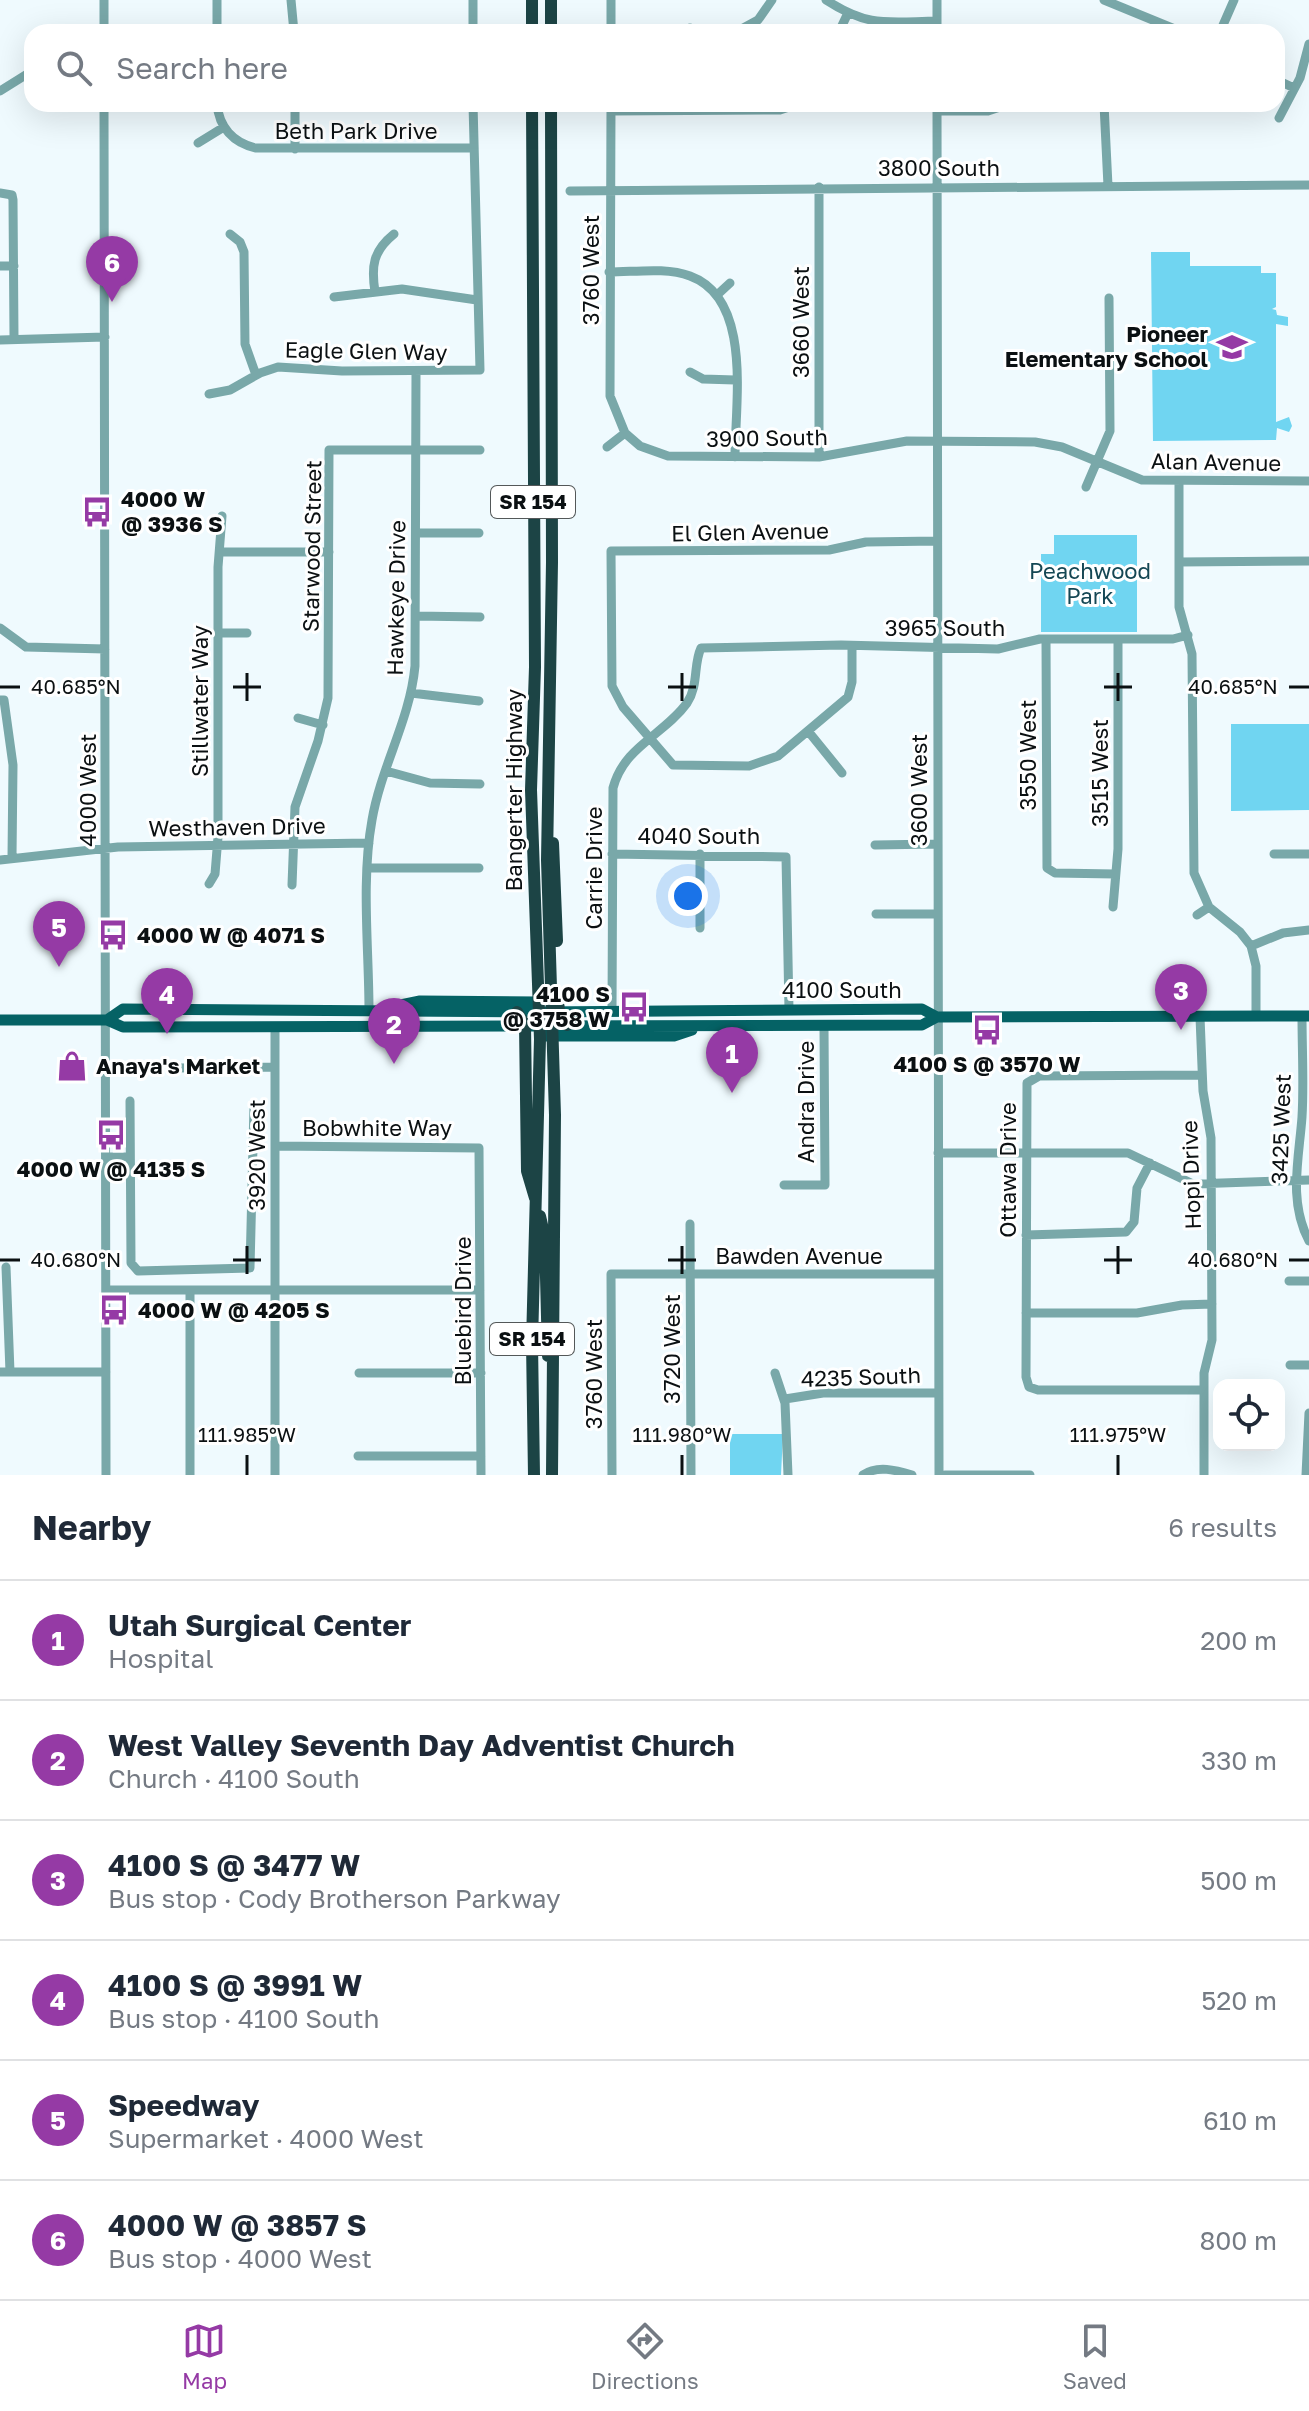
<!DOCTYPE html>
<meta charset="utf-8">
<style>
:root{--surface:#fff;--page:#f2f2f3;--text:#1f2937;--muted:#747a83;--line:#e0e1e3;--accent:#953aa5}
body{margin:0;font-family:"Golos Text",sans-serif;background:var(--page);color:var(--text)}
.controls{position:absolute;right:24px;bottom:24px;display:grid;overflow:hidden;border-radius:16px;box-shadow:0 8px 32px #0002}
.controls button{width:72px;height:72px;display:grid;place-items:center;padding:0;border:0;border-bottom:2px solid var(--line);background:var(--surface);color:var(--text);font:40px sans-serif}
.you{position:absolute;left:688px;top:896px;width:28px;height:28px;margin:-20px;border:6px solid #fff;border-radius:50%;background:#1a73e8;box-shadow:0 0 0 12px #1a73e833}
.badge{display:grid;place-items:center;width:52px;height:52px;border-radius:50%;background:var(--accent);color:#fff;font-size:26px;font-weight:700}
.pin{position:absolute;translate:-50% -66px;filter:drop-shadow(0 2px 4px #0008)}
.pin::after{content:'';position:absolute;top:42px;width:28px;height:24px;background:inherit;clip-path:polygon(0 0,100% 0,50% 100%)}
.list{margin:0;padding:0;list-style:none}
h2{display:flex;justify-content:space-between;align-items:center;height:104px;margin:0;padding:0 32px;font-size:34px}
h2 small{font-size:26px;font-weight:400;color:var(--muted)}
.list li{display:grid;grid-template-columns:52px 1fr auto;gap:24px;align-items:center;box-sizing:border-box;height:120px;padding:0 32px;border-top:2px solid var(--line)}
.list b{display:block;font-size:30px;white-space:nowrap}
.list p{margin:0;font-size:26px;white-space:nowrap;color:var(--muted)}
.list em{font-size:26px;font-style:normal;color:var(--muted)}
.icon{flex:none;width:44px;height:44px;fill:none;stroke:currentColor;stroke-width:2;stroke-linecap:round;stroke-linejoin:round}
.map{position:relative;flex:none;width:1309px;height:1475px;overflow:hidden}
.search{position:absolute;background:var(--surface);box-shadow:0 8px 32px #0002;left:24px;right:24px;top:24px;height:88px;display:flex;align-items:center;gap:20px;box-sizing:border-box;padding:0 28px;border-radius:24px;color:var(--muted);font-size:30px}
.sheet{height:824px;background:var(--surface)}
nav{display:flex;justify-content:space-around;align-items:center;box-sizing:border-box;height:112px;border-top:2px solid var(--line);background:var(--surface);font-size:22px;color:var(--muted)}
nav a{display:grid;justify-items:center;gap:4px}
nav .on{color:var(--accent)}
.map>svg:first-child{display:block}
</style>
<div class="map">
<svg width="1309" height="1475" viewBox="0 0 1309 1475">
<rect width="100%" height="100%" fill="#effafe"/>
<path fill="#70d5f1" d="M1151,252H1190V266H1261V273H1276V307L1272,309L1276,310L1277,315L1288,317V326L1276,324V422L1289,417L1292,426L1289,432L1277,428L1276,440L1153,441Z
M1054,535H1137V632H1041V554H1054Z
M1231,724H1309V810L1231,811Z
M730,1434H783L781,1475H730Z"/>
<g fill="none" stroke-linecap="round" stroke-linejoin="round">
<path stroke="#79a8a9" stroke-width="9" d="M104,0V32
M291,0L294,32
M473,0V32
M611,0V32
M826,0C869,28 887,22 937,21
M937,0V32
M1104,0L1182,32
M690,28L700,32
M217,32V0
M736,32L758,20L772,0
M839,32L847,15
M1220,32L1234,0
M1277,80L1294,88
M0,91L32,71
M104,104L106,1475
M217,104C219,127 233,143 256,148H473
M295,104V149
M611,104L610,396L625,433L640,446L668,456L819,457L907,441L1035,442L1062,447L1142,480L1309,481
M937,104L939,1475
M1104,104L1108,186
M611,111L780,110L798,104
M937,111H988L1009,104
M1279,118L1300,78L1309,44
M198,143L224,127
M819,187V457
M570,191L1309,185
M0,193L12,195L13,200L14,337
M230,234L240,242L244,252L245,344L256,375
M0,266H14
M609,272C635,272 666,267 690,276C753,299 735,403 735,457
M375,292C371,266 373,251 394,234
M717,295L730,283
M334,297L402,289L477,300
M0,340L105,337
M690,372L703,379L735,380
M209,394L230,390L260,373L278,367L342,371L480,370L473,104
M607,447L625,433
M1179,481V607L1192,654L1194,873L1209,907L1240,932L1251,946L1256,966V1016
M1086,487L1110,431L1109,298
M416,533H479
M220,552H329
M1179,562L1309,561
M416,616L480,617
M0,628L26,647L105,649
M218,633H247
M1046,639L1047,868L1055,873L1115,874
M852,646V682L848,697L778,756L749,766L673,765L623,707L612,686L611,551L829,550L866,542L937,541
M411,693L479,701
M0,700H4L13,765L12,857
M298,718L323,725
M808,731L842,773
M386,771L430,783L480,784
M875,845L937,844
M612,854L786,857L789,1010
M700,854V928
M1274,854H1309
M0,860L118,847L369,843
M368,868H479
M209,884L215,874L218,837V567L222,516
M292,885L295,807L318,741L328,698L329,450H480
M1113,907L1118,849V639
M876,914H937
M1197,915L1209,907
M1251,946L1283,933L1309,930
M369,1011C369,949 361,881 372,820C381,767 410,720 415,666L416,371
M612,1011L613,788C624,746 664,735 687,703C699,685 693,665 701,648L841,645L998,649L1040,639H1173L1188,635
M1302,1016C1302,1050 1304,1084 1302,1117C1299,1159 1288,1201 1309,1241
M1200,1017L1203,1091L1211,1138L1212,1340L1204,1373V1475
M275,1027V1475
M177,1068L275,1067
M1202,1075L1039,1076L1027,1083L1026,1377L1029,1387L1038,1390H1204
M130,1101L131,1263L138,1271L250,1268L254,1105
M275,1146L479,1148L481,1475
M938,1153H1128L1193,1184L1309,1180
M106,1157H130
M784,1185H825L824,1026
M690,1224L691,1475
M1026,1235L1126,1232L1134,1222L1137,1188L1150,1163
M6,1267L10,1372
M1289,1281H1309
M107,1290H480
M190,1290V1475
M1026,1313H1137L1182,1305L1212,1304
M1290,1365H1309
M0,1372H106
M359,1373H481
M775,1373L785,1403L788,1475
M785,1399L823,1393H938
M358,1456H481
M612,1475L611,1274H938
M863,1475C877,1465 896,1470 912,1475
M945,1475H1030
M1306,1475L1309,1413"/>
<path stroke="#056265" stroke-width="11" d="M391,1007L420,1001L539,1002L551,989
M0,1020H107L123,1027L922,1025L937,1017
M107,1020L123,1009L539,1012L922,1009L937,1017L1309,1016
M546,1036H674L692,1030"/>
<path stroke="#1c4445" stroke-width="12" d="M532,0V32
M551,0V32
M532,104L535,667L531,790L540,1039L532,1343L534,1475
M551,104L552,562L547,860L555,1115L552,1475
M553,843L557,941
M558,999L559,1012L567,1025
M517,1012L525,1025L527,1171L535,1198
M540,1216L545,1238L548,1356"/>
</g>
<path fill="none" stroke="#0b1012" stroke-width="3" d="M247,673V701M682,673V701M1118,673V701M0,687H20M233,687H261M668,687H696M1104,687H1132M1289,687H1309M247,1246V1274M682,1246V1274M1118,1246V1274M0,1260H20M233,1260H261M668,1260H696M1104,1260H1132M1289,1260H1309M247,1455V1475M682,1455V1475M1118,1455V1475"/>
<defs>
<g id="school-bare" transform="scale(2.4)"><path d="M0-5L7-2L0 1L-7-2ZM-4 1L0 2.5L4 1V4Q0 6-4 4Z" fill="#953aa5" stroke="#fff" stroke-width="2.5" paint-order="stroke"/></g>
<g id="bus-bare" transform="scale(2.4)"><path d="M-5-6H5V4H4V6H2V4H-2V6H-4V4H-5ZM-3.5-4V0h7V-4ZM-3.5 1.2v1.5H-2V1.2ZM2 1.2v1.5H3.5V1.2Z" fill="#953aa5" stroke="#fff" stroke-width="2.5" paint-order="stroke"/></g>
<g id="shop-bare" transform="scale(2.4)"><path d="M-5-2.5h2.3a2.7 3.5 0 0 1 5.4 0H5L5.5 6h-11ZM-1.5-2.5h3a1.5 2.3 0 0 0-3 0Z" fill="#953aa5" stroke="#fff" stroke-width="2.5" paint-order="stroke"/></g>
</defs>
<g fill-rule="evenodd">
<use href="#school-bare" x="1232" y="347"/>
<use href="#bus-bare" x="97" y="512"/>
<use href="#bus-bare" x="113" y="935"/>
<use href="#bus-bare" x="634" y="1007"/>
<use href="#bus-bare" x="987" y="1030"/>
<use href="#shop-bare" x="72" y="1066"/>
<use href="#bus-bare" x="111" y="1135"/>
<use href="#bus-bare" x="114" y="1310"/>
</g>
<g text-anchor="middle" stroke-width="6" stroke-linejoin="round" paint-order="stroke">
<g fill="#fff" stroke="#545859" stroke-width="2">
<rect x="491" y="486" width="84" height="32" rx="6"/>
<rect x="490" y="1323" width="84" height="32" rx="6"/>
</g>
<g font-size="20" font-weight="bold" fill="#0b1012">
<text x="533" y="509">SR 154</text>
<text x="532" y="1346">SR 154</text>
</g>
<g font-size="22" fill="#0b1012" stroke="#fff">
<text x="356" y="139">Beth Park Drive</text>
<text x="939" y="176">3800 South</text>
<text transform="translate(591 270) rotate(-90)" y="8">3760 West</text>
<text transform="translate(801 322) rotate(-90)" y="8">3660 West</text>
<text transform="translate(366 351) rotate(1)" y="8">Eagle Glen Way</text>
<text transform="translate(767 438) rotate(-1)" y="8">3900 South</text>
<text transform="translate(1216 462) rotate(1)" y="8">Alan Avenue</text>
<text transform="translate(750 532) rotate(-1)" y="8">El Glen Avenue</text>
<text transform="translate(312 546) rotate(-89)" y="8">Starwood Street</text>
<text transform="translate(396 598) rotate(-89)" y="8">Hawkeye Drive</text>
<text x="945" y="636">3965 South</text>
<text transform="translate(200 701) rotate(-90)" y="8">Stillwater Way</text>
<text transform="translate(1028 755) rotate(-90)" y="8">3550 West</text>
<text transform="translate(1100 773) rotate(-90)" y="8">3515 West</text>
<text transform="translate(88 790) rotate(-90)" y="8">4000 West</text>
<text transform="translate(514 790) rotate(-90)" y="8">Bangerter Highway</text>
<text transform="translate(919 790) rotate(-90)" y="8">3600 West</text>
<text transform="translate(237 827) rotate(-1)" y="8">Westhaven Drive</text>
<text x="699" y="844">4040 South</text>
<text transform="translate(594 868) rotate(-90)" y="8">Carrie Drive</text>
<text x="842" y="998">4100 South</text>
<text transform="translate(806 1102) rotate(-90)" y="8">Andra Drive</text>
<text x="377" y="1136">Bobwhite Way</text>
<text transform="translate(1281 1129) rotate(-88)" y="8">3425 West</text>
<text transform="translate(257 1155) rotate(-90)" y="8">3920 West</text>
<text transform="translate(1008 1170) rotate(-90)" y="8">Ottawa Drive</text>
<text transform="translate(1191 1175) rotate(-92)" y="8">Hopi Drive</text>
<text x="799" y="1264">Bawden Avenue</text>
<text transform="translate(463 1311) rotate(-90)" y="8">Bluebird Drive</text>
<text transform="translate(672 1349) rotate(-90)" y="8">3720 West</text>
<text transform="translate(594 1374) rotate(-90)" y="8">3760 West</text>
<text transform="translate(861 1377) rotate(-2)" y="8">4235 South</text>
</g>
<g font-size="22" font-weight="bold" fill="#0b1012" stroke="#fff" text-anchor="start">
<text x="1208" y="342" text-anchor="end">Pioneer<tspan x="1208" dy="25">Elementary School</tspan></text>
<text x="121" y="507">4000 W<tspan x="121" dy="25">@ 3936 S</tspan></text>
<text x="137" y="943">4000 W @ 4071 S</text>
<text x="610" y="1002" text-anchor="end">4100 S<tspan x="610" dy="25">@ 3758 W</tspan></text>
<text x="987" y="1072" text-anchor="middle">4100 S @ 3570 W</text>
<text x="96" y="1074">Anaya's Market</text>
<text x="111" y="1177" text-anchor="middle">4000 W @ 4135 S</text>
<text x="138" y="1318">4000 W @ 4205 S</text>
</g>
<g font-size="22" fill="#154754" stroke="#fff">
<text x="1090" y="579">Peachwood<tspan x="1090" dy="25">Park</tspan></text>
</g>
</g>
<g font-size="20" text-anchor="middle" fill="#0b1012" stroke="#fff" stroke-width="6" stroke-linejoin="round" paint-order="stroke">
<text x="76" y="694">40.685°N</text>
<text x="1233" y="694">40.685°N</text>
<text x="76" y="1267">40.680°N</text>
<text x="1233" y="1267">40.680°N</text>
<text x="247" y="1442">111.985°W</text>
<text x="682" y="1442">111.980°W</text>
<text x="1118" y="1442">111.975°W</text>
</g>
</svg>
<div class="controls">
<button><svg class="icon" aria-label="locate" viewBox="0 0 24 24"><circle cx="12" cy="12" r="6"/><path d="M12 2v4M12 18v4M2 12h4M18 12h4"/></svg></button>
</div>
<div class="you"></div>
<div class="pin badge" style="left:732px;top:1093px">1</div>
<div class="pin badge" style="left:394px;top:1064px">2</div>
<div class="pin badge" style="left:1181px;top:1030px">3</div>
<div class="pin badge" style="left:167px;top:1034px">4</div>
<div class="pin badge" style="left:59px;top:967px">5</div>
<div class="pin badge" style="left:112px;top:302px">6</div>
<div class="search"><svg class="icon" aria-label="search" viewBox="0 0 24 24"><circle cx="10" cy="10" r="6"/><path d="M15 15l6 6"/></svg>Search here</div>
</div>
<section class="sheet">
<h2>Nearby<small>6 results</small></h2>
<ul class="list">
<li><span class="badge">1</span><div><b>Utah Surgical Center</b><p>Hospital</p></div><em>200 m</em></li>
<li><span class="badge">2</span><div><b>West Valley Seventh Day Adventist Church</b><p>Church · 4100 South</p></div><em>330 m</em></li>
<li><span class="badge">3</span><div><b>4100 S @ 3477 W</b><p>Bus stop · Cody Brotherson Parkway</p></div><em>500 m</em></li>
<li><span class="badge">4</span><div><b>4100 S @ 3991 W</b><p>Bus stop · 4100 South</p></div><em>520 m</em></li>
<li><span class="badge">5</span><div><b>Speedway</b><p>Supermarket · 4000 West</p></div><em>610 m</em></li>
<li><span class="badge">6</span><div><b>4000 W @ 3857 S</b><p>Bus stop · 4000 West</p></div><em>800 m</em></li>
</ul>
</section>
<nav>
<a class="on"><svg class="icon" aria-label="map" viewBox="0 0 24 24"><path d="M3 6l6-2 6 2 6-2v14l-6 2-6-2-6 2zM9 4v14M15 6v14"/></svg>Map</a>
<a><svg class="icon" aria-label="directions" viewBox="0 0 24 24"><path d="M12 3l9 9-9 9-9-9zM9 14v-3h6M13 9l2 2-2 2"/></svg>Directions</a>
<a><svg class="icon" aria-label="saved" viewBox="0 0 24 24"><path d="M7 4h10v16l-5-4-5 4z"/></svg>Saved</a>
</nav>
